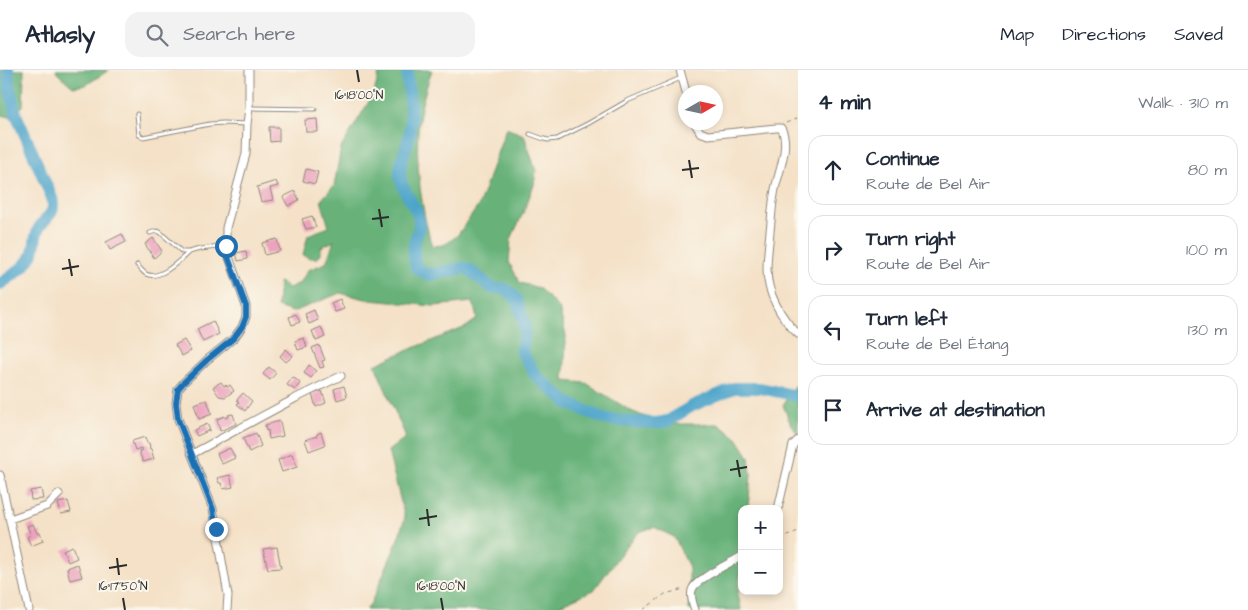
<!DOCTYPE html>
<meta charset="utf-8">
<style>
:root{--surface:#fff;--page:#f2f2f3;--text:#1f2937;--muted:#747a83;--line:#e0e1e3}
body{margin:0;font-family:"Architects Daughter",sans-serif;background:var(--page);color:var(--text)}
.controls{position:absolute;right:15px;bottom:15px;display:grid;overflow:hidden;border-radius:10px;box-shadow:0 2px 8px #0003}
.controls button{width:45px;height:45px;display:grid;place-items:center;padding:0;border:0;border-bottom:1px solid var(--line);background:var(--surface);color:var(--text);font:25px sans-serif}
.compass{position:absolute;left:678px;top:15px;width:45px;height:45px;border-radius:50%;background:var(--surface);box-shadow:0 2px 8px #0003;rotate:81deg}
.stop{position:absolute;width:15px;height:15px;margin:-11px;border:4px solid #1f6fb2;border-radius:50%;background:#fff}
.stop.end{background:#1f6fb2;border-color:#fff;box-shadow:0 1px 5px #0008}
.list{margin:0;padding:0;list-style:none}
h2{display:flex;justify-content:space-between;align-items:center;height:65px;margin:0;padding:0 20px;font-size:21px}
h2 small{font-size:16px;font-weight:400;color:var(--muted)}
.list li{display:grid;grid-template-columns:32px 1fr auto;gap:15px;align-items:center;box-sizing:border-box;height:70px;margin:0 10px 10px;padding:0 10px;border:1px solid var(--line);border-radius:15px}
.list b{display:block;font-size:19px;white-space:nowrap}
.list p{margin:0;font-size:16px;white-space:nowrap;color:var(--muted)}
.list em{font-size:16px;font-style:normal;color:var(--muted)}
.icon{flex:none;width:28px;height:28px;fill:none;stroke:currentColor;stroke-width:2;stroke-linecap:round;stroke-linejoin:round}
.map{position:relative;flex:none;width:798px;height:540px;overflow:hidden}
header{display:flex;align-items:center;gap:30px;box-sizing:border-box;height:70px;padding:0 25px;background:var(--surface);border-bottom:1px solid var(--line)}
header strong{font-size:24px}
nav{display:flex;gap:28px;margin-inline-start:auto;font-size:18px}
.search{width:350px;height:45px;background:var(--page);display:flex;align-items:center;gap:12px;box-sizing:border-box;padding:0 18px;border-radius:15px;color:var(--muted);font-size:19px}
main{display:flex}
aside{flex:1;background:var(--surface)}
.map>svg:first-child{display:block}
</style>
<header>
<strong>Atlasly</strong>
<div class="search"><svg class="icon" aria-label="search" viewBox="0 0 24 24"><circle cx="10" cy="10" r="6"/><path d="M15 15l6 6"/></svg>Search here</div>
<nav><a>Map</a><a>Directions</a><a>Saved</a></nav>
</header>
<main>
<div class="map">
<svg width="798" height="540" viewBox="0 0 798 540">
<rect width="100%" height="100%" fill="#fbf7ec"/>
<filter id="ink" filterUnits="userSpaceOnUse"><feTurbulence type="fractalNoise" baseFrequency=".02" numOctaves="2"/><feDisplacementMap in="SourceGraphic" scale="10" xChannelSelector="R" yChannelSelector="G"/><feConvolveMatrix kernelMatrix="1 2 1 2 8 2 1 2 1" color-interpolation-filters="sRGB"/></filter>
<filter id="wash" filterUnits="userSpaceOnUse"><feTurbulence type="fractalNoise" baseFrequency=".0096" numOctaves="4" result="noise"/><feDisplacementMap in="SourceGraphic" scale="20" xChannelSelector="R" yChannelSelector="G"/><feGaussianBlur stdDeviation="1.12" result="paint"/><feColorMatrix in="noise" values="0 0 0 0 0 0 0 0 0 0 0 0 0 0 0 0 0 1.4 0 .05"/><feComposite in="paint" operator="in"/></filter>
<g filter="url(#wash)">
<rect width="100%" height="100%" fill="#f4e1c7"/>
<path fill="#67b27a" stroke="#496e52" d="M0,0H24L23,36L11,47L1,45L0,43Z
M56,0H109L86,15L73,17L57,3Z
M380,0H432C428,12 424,25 421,38C413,79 420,135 432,176L444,175L457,166L479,135L506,58L524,65L536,101L534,115L524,141L511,169L509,192L520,213L539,218L559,238L566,266L564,311L586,313L631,341L643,346L672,354H718L737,368L749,387L751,405L748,439H742V491L738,523L741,540H689V497L674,467L654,457L639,462L624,479L594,520L548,540H366L371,533L395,477L405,448L388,381L406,367L375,295L396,285L466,257L477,249L473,232L434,236L370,230L340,223L293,242L277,237L279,212L289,218L300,213L308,200L326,193L334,171L321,177V183L318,188H310L303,185L308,165L329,157L321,130L334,116L341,78L374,23Z
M798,315V364L791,355L783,335L795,316Z"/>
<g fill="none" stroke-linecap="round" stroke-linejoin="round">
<path stroke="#4da4ca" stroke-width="12" d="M408,0L407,4C409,25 413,46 409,66C407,78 400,90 400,103C400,121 415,132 419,149C421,159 415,166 414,175C413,182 415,191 416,198L429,205L463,198L468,199L492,218L506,219L511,223L517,230L525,257L522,282L536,306L568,333L605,349L632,352L657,353L668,351L692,336L734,318H760L798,326
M0,214C11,207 26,197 32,185C36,176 34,166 39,158C47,144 56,146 52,128L16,44L10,19L8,0"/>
</g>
<g id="blocks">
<path fill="#eca2bd" d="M317,49L318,62H306L305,50Z
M269,57H279V71L270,72Z
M306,99L318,102L315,114L303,111Z
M276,111L278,116L270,118L273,130L261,132L257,117Z
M295,121L299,130L288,136L283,127Z
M312,146L316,157L306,159L302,149Z
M122,164L126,172L110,180L106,172Z
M153,168L162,181L154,188L145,174Z
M277,169L280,181L265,185L262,173Z
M246,181L247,189L238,191L236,183Z
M340,229L344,239L335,242L331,233Z
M314,240L318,250L309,254L305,244Z
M296,244L300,252L292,255L289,247Z
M213,251L219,264L203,272L197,259Z
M321,257L325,267L316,271L312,261Z
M304,268L307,277L298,280L295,271Z
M184,270L191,281L182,286L175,275Z
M319,275L325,290L322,291L324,297L320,298L312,278Z
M286,279L293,286L286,292L280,286Z
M309,295L316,301L311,308L304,303Z
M269,297L276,303L270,310L263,304Z
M293,307L300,313L295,320L287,315Z
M221,312L224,316L226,315L227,317L230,315L234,321L225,327L219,326L213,317Z
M344,316L347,327L337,330L334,319Z
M322,321L326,333L316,337L312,324Z
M243,323L252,331L245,341L237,334L239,332L237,330Z
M207,330L212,344L199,349L194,334Z
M233,344L236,354L220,361L217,349L225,346V348L229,347L228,345Z
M280,351L283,366L269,369L268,360L266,361L265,355Z
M207,354L210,360L197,366L194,360Z
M321,362L325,375L309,381L305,370L317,366V364Z
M256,363L261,376L249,382L243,368Z
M145,367L147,373H149L150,377L149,378L151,379L154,389L143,392L139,381L142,380L141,378L135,380L132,371Z
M230,378L235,388L222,394L217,384Z
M292,384L297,397L282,402L278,390Z
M230,405L233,417L223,419L221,413H219L217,408Z
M41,419L43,429L31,430L30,421Z
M68,431L71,442L61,444L58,433Z
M33,454L37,463L40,462L43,471L31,476L27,467L31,465L27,456Z
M72,476L77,488L68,492L63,480Z
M277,477L281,498L268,499L263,479Z
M78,494L82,507L70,510L67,498Z"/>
</g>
</g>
<g filter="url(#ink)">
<use href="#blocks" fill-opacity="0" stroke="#908679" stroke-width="1"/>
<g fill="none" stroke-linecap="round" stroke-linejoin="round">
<g stroke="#908679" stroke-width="5">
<path id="lane" d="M250,38L315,39
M137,44L139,65L143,67L210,54L223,53L247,54
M530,64L544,69L548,70L557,69L589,53L627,31L681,8
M150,163L156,161L160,162L182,182H189L200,179L226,176
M137,195C140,198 143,202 146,204C160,211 180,190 189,182"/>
</g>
<g stroke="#908679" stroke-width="9">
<path id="street" d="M680,0L686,22
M694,52L700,62L708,65L776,58H781C790,73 780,99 776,115C772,130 772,145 770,161C769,174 767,187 767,199C767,224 781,248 798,264
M192,384L296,328L341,306
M0,405L29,540
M778,439L793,375L798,370
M10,449L47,436L59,424
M227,540L228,525L213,439L178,349L176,333L178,319L184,312L207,290L234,268L242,257L246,247V236L229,187L226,176V158L246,84L247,54L249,38V0
M695,540C693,534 690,527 692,520C695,509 731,493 742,486"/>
</g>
<path stroke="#908679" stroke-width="1" stroke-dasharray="4 4" stroke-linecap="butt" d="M786,53L798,48
M779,470L798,461
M643,540L665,524L684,519"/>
<use href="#lane" stroke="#fff" stroke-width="3"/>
<use href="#street" stroke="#fff" stroke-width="7"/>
</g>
</g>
<g fill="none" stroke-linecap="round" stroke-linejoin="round" filter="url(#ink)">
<path stroke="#1f6fb2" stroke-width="6" d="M216,459L213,439L178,349L176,333L178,319L184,312L207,290L234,268L242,257L246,247V236L228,187L226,176"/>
</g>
<path fill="none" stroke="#2b2b2b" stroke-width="2" d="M357,0L359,12M689,90L692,108M682,100L699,98M379,139L382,157M372,149L389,147M69,189L72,206M62,199L79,196M737,390L740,407M730,400L747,397M427,439L429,456M419,449L437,446M117,488L119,505M109,498L127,495M123,528L125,540M441,528L443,540"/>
<g font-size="12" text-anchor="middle" fill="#2b2b2b" stroke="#fbf7ec" stroke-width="4" stroke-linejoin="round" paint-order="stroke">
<text x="359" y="29">16°18'00"N</text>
<text x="123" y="520">16°17'50"N</text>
<text x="441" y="520">16°18'00"N</text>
</g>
</svg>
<div class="controls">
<button>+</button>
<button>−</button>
</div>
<svg class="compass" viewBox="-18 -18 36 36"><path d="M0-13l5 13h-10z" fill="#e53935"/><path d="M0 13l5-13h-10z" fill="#747a83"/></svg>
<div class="stop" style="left:226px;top:176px"></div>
<div class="stop end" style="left:216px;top:459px"></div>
</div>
<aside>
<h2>4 min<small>Walk · 310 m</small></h2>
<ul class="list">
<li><svg class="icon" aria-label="ahead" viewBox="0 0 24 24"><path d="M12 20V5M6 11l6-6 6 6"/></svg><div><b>Continue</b><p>Route de Bel Air</p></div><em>80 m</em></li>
<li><svg class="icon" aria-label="right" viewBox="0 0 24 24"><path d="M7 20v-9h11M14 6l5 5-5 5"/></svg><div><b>Turn right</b><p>Route de Bel Air</p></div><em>100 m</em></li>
<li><svg class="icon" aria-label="left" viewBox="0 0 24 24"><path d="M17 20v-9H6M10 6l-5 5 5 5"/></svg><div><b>Turn left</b><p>Route de Bel Étang</p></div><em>130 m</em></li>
<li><svg class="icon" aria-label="arrive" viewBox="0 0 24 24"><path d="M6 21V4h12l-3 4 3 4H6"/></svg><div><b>Arrive at destination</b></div></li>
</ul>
</aside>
</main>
